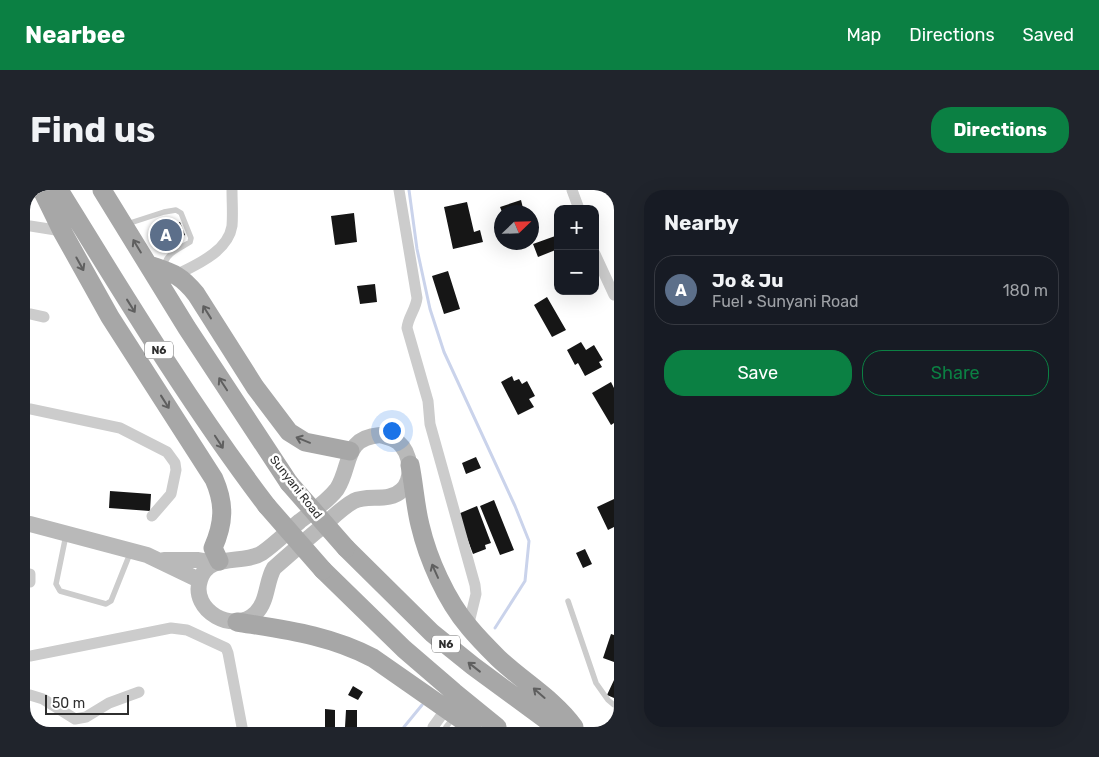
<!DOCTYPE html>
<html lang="en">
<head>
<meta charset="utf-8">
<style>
	:root { --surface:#171b24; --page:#20242c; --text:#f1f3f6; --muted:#9ea1a6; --line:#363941; --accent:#0b8043 }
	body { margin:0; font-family:Rubik,sans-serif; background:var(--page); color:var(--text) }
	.controls { position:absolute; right:15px; top:15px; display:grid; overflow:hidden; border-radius:10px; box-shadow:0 5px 20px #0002 }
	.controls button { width:45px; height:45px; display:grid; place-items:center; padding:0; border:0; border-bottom:1px solid var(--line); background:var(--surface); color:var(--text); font:25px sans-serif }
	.compass { position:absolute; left:464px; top:15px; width:45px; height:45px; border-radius:50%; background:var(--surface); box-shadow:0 5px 20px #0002; rotate:67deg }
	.scale { position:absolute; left:15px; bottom:12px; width:84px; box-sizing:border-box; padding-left:5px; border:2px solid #2f2f2f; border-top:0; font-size:14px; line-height:18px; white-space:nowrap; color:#2f2f2f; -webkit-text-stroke:4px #fff; paint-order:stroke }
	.you { position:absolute; left:361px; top:240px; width:18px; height:18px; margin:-12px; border:4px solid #fff; border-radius:50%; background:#1a73e8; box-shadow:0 0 0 8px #1a73e833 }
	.badge { display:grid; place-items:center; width:32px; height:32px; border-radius:50%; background:var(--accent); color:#fff; font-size:16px; font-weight:700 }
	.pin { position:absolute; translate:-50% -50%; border:2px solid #fff; box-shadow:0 1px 5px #0006 }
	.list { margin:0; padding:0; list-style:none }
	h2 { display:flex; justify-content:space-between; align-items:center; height:65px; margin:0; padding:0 20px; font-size:21px }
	h2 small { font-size:16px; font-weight:400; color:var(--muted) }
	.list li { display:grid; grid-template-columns:32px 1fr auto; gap:15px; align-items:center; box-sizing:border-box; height:70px; margin:0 10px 10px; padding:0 10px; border:1px solid var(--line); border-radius:20px }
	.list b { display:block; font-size:19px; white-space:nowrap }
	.list p { margin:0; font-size:16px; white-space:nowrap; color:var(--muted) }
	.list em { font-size:16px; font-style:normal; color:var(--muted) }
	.actions { display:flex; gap:10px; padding:15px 20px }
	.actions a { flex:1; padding:11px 0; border:1px solid var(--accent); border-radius:20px; text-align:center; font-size:18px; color:var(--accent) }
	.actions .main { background:var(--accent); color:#fff }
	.map { position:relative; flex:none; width:584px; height:537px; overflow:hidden; border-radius:20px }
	header { display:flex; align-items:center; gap:30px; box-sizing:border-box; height:70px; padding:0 25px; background:var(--accent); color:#fff }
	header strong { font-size:24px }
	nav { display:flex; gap:28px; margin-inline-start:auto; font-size:18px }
	.intro { display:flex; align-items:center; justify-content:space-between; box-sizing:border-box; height:120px; padding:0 30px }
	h1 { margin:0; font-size:35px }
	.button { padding:12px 22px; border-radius:20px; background:var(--accent); color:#fff; font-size:18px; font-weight:700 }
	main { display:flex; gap:30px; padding:0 30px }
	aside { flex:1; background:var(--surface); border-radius:20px; box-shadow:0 5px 20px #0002 }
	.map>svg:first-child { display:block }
</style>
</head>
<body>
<header>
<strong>Nearbee</strong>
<nav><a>Map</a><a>Directions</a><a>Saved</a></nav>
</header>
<div class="intro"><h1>Find us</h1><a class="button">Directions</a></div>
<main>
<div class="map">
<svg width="584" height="537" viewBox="0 0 584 537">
	<rect width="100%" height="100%" fill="#fff"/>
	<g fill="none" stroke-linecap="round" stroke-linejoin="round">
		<path stroke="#cad3eb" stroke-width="3" d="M379 0 387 59 400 119 414 162 485 316 499 351 495 391 465 438
			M374 537 392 515"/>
	</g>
	<path fill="#161616" d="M491 10 494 22H472L470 17Z
		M437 12 444 42 450 40 453 52 423 59 414 17Z
		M324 23 327 52 305 55 301 26Z
		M150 32 155 45 128 57 122 45Z
		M528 45V59L508 67 503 54Z
		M418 81 430 119 414 124 402 86Z
		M345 94 347 112 330 114 327 96Z
		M517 107 536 140 522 147 504 115Z
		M551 152 556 160 564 155 573 170 569 172 572 177 555 186 548 173 545 175 537 160Z
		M482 186 484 191 489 189 492 194 497 191 505 206 499 209 504 217 488 225 471 192Z
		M581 192 584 198V233L581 235 562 203Z
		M446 267 451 278 436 284 432 273Z
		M80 301 121 304 120 321 79 318Z
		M584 309V337L578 340 567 317Z
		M464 310 484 360 470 365 450 316Z
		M447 316 461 353 455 355 456 359 443 364 428 324Z
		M555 359 562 374 553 378 546 363Z
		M581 444 584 445V472L573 468Z
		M584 490V508L577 505Z
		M323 496 333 502 328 510 318 505Z
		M295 519 305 520V537H295Z
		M316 520H327V537H315Z"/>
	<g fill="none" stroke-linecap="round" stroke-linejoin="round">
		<path stroke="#ccc" stroke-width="5.5" d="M97 34 134 22 146 20 151 23 161 48 160 52C149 59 136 63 134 77
			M36 345 26 394 30 401 76 414 81 411 101 361
			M538 411 566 493 578 510 584 515
			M416 537 424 527"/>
		<path stroke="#ccc" stroke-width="11" d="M369 0 387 108C386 119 378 127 377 138L398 211 400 234 445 395 446 404 438 437
			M542 0 549 19
			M0 36 32 41
			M565 64 584 105
			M148 84C168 74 198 61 202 36 203 24 202 12 202 0
			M0 124 14 127
			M0 219 90 238 137 262 145 273 146 280 141 304 122 326
			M0 384V392
			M0 466 141 438 157 440 196 458 198 463 212 537
			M0 505 13 509 45 529 56 527 79 513 109 502
			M403 537 416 519"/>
		<path stroke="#b9b9b9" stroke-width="16" d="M350 245C357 247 363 248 368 252 381 263 384 288 372 300 359 313 338 304 324 311 313 317 303 327 294 335 277 349 261 363 244 378 236 391 238 411 226 423 204 445 160 421 170 390 178 362 213 375 232 363 245 354 258 341 270 331 283 321 297 312 307 299 322 275 313 248 350 245Z
			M0 334 117 365 169 390
			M134 370H167L184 373"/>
		<path stroke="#a7a7a7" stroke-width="19" d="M12 0 32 41 80 127 184 289C195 314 194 333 183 358L189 371
			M29 0C95 107 161 216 237 316
			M72 0 157 138 259 293
			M119 75C142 83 150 84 166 104L225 197 259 242 275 252 320 261
			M380 275C384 294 385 315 390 335 398 369 416 410 439 437 448 448 458 458 468 468 492 491 524 509 544 537
			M316 358 402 443 443 476 526 537
			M293 380 374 459 424 502 467 537
			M207 432C256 440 299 445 343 468L442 537"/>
		<path stroke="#a7a7a7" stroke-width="19" d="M259 293 316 358
			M237 316 293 380"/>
	</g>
	<defs><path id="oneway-shaft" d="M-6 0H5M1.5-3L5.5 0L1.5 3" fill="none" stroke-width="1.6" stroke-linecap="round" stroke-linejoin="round" transform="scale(1.25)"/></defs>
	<g stroke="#5f5f5f">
		<use href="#oneway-shaft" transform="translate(107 56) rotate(-121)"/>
		<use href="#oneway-shaft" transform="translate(50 74) rotate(61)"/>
		<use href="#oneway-shaft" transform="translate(101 116) rotate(58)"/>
		<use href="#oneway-shaft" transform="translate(177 122) rotate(-122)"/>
		<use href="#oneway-shaft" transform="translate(193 194) rotate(-123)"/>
		<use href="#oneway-shaft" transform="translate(135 212) rotate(58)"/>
		<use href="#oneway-shaft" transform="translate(273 250) rotate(-158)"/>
		<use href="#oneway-shaft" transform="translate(189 252) rotate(57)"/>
		<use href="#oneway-shaft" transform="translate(405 381) rotate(-114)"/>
		<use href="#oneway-shaft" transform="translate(444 477) rotate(-142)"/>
		<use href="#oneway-shaft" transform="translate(509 503) rotate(-139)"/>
	</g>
	<g text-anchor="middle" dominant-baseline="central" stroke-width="5" stroke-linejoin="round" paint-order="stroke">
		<g fill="#fff" stroke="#6d6d6d" stroke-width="1">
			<rect x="115" y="151.5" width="28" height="17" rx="4"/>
			<rect x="402" y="445.5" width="28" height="17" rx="4"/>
		</g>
		<g font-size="11" font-weight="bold" fill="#2f2f2f">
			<text x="129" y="160">N6</text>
			<text x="416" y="454">N6</text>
		</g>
		<g font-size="12" fill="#2f2f2f" stroke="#fff">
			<text transform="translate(266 297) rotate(52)">Sunyani Road</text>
		</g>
	</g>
</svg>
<div class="controls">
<button>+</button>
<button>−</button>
</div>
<svg class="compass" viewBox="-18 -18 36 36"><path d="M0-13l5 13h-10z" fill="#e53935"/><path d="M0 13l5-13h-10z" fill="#9ea1a6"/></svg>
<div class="scale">50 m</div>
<div class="you"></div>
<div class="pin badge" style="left:136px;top:45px;background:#5c6f8a">A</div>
</div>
<aside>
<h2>Nearby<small></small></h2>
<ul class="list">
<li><span class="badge" style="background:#5c6f8a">A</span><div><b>Jo &amp; Ju</b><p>Fuel · Sunyani Road</p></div><em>180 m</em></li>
</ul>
<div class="actions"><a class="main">Save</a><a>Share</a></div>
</aside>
</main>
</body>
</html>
